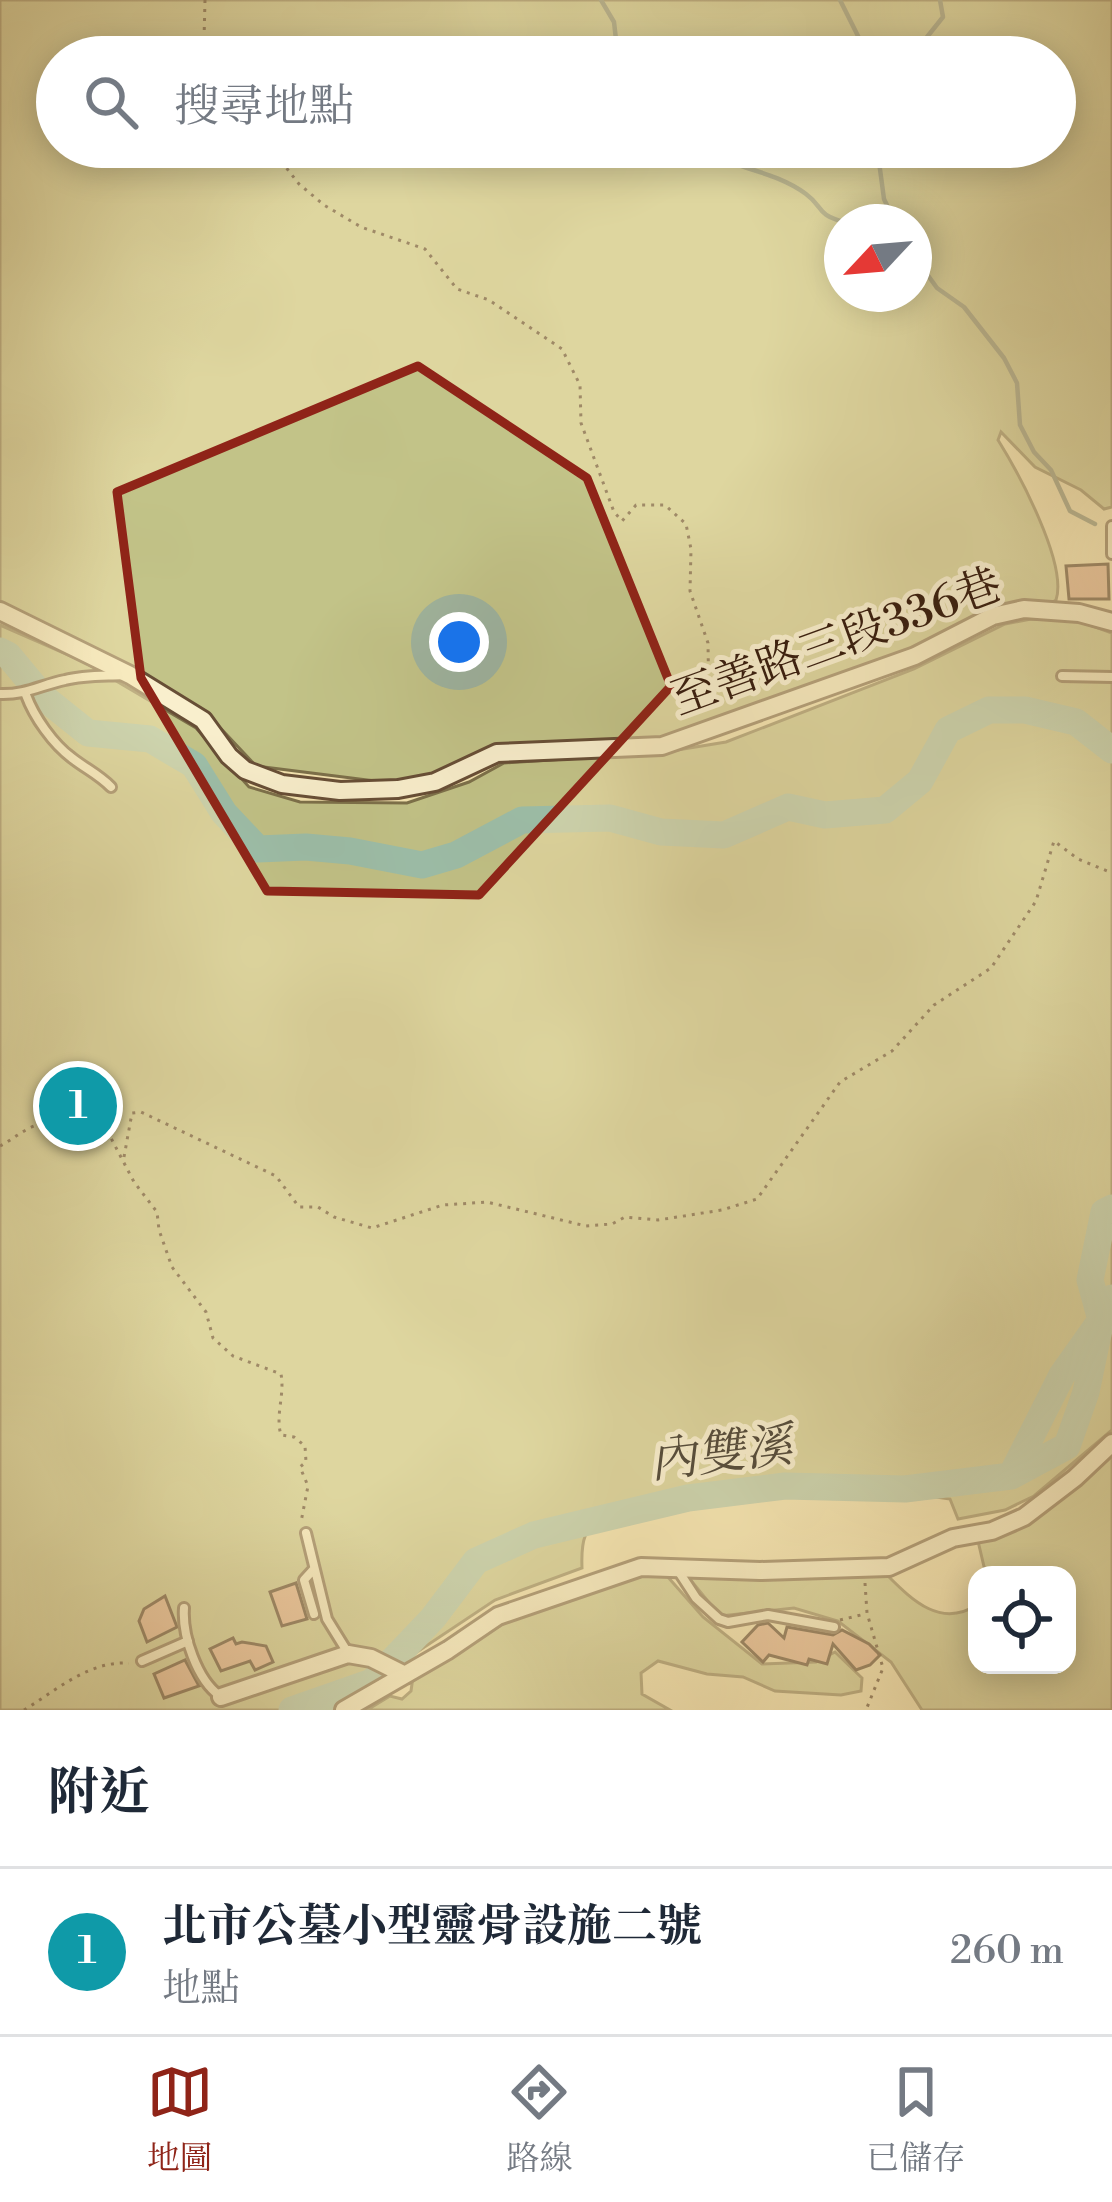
<!DOCTYPE html>
<html lang="zh-TW">
<head>
<meta charset="utf-8">
<style>
	:root { --surface:#fff; --page:#f6f6f7; --text:#1f2937; --muted:#747a83; --line:#e0e1e3; --accent:#8f2418 }
	body { margin:0; font-family:"Libre Bodoni","Noto Serif TC",serif; background:var(--page); color:var(--text) }
	.controls { position:absolute; right:36px; bottom:36px; display:grid; overflow:hidden; border-radius:24px; box-shadow:0 6px 30px #0003 }
	.controls button { width:108px; height:108px; display:grid; place-items:center; padding:0; border:0; border-bottom:3px solid var(--line); background:var(--surface); color:var(--text); font:60px sans-serif }
	.compass { position:absolute; left:824px; top:204px; width:108px; height:108px; border-radius:50%; background:var(--surface); box-shadow:0 6px 30px #0003; rotate:244deg }
	.you { position:absolute; left:459px; top:642px; width:42px; height:42px; margin:-30px; border:9px solid #fff; border-radius:50%; background:#1a73e8; box-shadow:0 0 0 18px #1a73e833 }
	.badge { display:grid; place-items:center; width:78px; height:78px; border-radius:50%; background:var(--accent); color:#fff; font-size:39px; font-weight:700 }
	.pin { position:absolute; translate:-50% -50%; border:6px solid #fff; box-shadow:0 3px 12px #0006 }
	.list { margin:0; padding:0; list-style:none }
	h2 { display:flex; justify-content:space-between; align-items:center; height:156px; margin:0; padding:0 48px; font-size:51px }
	h2 small { font-size:39px; font-weight:400; color:var(--muted) }
	.list li { display:grid; grid-template-columns:78px 1fr auto; gap:36px; align-items:center; box-sizing:border-box; height:168px; padding:0 48px; border-top:3px solid var(--line) }
	.list b { display:block; font-size:45px; white-space:nowrap }
	.list p { margin:0; font-size:39px; white-space:nowrap; color:var(--muted) }
	.list em { font-size:39px; font-style:normal; color:var(--muted) }
	.icon { flex:none; width:66px; height:66px; fill:none; stroke:currentColor; stroke-width:2; stroke-linecap:round; stroke-linejoin:round }
	.map { position:relative; flex:none; width:1112px; height:1710px; overflow:hidden }
	.search { position:absolute; background:var(--surface); box-shadow:0 6px 30px #0003; left:36px; right:36px; top:36px; height:132px; display:flex; align-items:center; gap:30px; box-sizing:border-box; padding:0 42px; border-radius:66px; color:var(--muted); font-size:45px }
	.sheet { height:324px; background:var(--surface) }
	nav { display:flex; justify-content:space-around; align-items:center; box-sizing:border-box; height:168px; border-top:3px solid var(--line); background:var(--surface); font-size:33px; color:var(--muted) }
	nav a { display:grid; justify-items:center; gap:6px }
	nav .on { color:var(--accent) }
	.map>svg:first-child { display:block }
</style>
</head>
<body>
<div class="map">
<svg width="1112" height="1710" viewBox="0 0 1112 1710">
	<rect width="100%" height="100%" fill="#f6e6b2"/>
	<filter id="stains"><feTurbulence type="fractalNoise" baseFrequency=".00167" numOctaves="4"/><feColorMatrix values="0 0 0 0 .2 0 0 0 0 .09 0 0 0 0 .02 0 0 0 .5 -.17"/></filter>
	<radialGradient id="worn" r=".72"><stop offset=".6" stop-color="#630" stop-opacity="0"/><stop offset="1" stop-color="#630" stop-opacity=".3"/></radialGradient>
	<path fill="#c2c388" stroke="#7c704a" stroke-width="3" fill-rule="evenodd" d="M0 0H1112V507L1104 509 1081 490 1035 467 1001 432 998 440C1018 472 1068 564 1056 600L1050 604 660 739 497 745 435 775 399 784 256 766 209 716 94 648 0 604ZM57 57H1055V147H57ZM842 222H914V294H842Z
		M1031 619 1076 620 1112 633V1430L1034 1496 1005 1510 958 1519 950 1499 872 1488 609 1514C583 1525 581 1542 582 1568L495 1600 369 1684 314 1710H0V625L84 662 196 728 249 787 300 802 407 803 469 782 504 763 659 753 726 742 914 669 1005 624Z
		M1112 1455V1710H922L891 1662 838 1621 794 1608 720 1616 684 1572 769 1579 888 1576C913 1601 941 1628 977 1605V1665H1067V1575H986L978 1541 1077 1486Z
		M654 1569 667 1576 703 1617 762 1664 816 1662 835 1652 862 1678 861 1691 841 1695 775 1691 743 1677 707 1674 658 1661 641 1673 642 1694 670 1710H367L390 1696 402 1699 411 1691 413 1677 513 1618Z"/>
	<g fill="none" stroke-linecap="round" stroke-linejoin="round">
		<path stroke="#747e6c" stroke-width="4.5" d="M601 0 614 22 618 57
			M840 0 859 38 857 57
			M911 57 943 17 940 0
			M696 147C730 168 774 170 806 194 825 208 815 214 844 222
			M877 147 884 199 895 222
			M914 256 937 288 964 307 1004 358 1017 383 1020 425 1034 452 1051 470 1070 511 1095 524
			M36 700 43 697"/>
		<path stroke="#9dc0ab" stroke-width="27" d="M0 651 8 655 43 697 88 733 150 739 194 765 224 813 258 849 306 847 350 851 422 865 456 855 522 820 610 818 661 832 724 835 788 807 825 815 885 810 920 781 948 730 989 710H1025L1076 722 1112 750
			M1011 1476 1062 1375 1101 1320 1090 1280 1104 1212 1112 1208
			M292 1710 372 1682 433 1618 476 1561 534 1535 688 1498 785 1486 905 1489 1011 1476 1067 1446 1086 1392 1101 1320 1112 1298"/>
	</g>
	<path fill="#dfa786" stroke="#371c0d" stroke-width="3" d="M1108 564 1109 599H1069L1066 566Z
		M296 1583 307 1619 282 1626 270 1592Z
		M165 1596 177 1627 147 1642 139 1621 144 1609Z
		M768 1623 784 1638 787 1627 833 1635 842 1630 869 1644 880 1655 870 1665 856 1670 833 1644 827 1664 809 1659 807 1665 769 1655 763 1662 742 1642 758 1625Z
		M233 1638 236 1644 242 1642 266 1646 273 1662 255 1670 250 1661 221 1671 210 1649Z
		M185 1660 199 1686 164 1698 154 1674Z"/>
	<g fill="none" stroke-linecap="round" stroke-linejoin="round">
		<g stroke="#674e36" stroke-width="14">
			<path id="lane" d="M1112 526V554
				M1062 676 1112 677
				M0 694C25 695 41 685 65 680 84 675 103 676 123 675
				M26 695C34 717 53 744 72 758 86 769 98 774 111 787
				M306 1533 327 1619 348 1653
				M314 1569 304 1580 314 1614
				M679 1572 696 1598 719 1619 728 1622 768 1615 834 1627
				M184 1608C182 1635 197 1680 220 1696
				M142 1661 188 1641"/>
		</g>
		<g stroke="#674e36" stroke-width="22">
			<path id="street" d="M0 611 130 675 203 720 229 756 245 770 282 784 340 791 398 789 435 782 497 753 662 746 915 656 993 616 1024 609 1079 613 1112 622
				M221 1697 348 1654 371 1658 405 1675
				M344 1710 448 1650 498 1616 641 1567 760 1571 889 1567 953 1538 992 1531 1024 1517 1075 1478 1112 1443"/>
		</g>
		<path stroke="#371c0d" stroke-width="3" stroke-dasharray="3 6" stroke-linecap="butt" d="M205 0 204 40 214 57
			M270 147 299 184 324 205 361 227 425 249 457 289 489 300 562 349 580 385 581 423 614 512 622 521 636 505H665L686 524 691 549 690 591 708 643 709 710
			M0 1146C12 1140 24 1129 37 1125 61 1115 67 1135 96 1113L101 1119 134 1182 157 1212 159 1230 172 1267 206 1312 213 1338 233 1356 281 1374C285 1395 275 1415 281 1435L294 1437 305 1446 306 1462 300 1467 308 1486 301 1522
			M124 1157 132 1113 141 1112 276 1176 299 1207H318L334 1217 372 1228 443 1205 487 1202 586 1226 612 1224 625 1217 658 1220 722 1210 757 1199 840 1082 892 1051 934 1005 991 968 1036 901 1054 841 1078 859 1112 873
			M865 1583 867 1613 883 1668 866 1710
			M840 1620 865 1614
			M24 1710C57 1690 88 1661 129 1663"/>
		<use href="#lane" stroke="#f9efcd" stroke-width="8"/>
		<use href="#street" stroke="#f9efcd" stroke-width="16"/>
	</g>
	<path d="M0 0H1112V1710H0ZM418 366 587 478 671 686 479 895 267 891 141 678 117 492Z" fill="#f6e6b2" fill-opacity=".55" fill-rule="evenodd"/>
	<path fill="none" stroke="#8f2418" stroke-width="9" stroke-linejoin="round" d="M418 366 587 478 671 686 479 895 267 891 141 678 117 492Z"/>
	<g text-anchor="middle" dominant-baseline="central" stroke-width="10" stroke-linejoin="round" paint-order="stroke">
		<g font-size="45" fill="#371c0d" stroke="#f9efcd">
			<text transform="translate(837 643) rotate(-20)">至善路三段336巷</text>
		</g>
		<g font-size="48" font-style="italic" fill="#564d3c" stroke="#f9efcd">
			<text transform="translate(721 1455) rotate(-7)">內雙溪</text>
		</g>
	</g>
	<rect width="100%" height="100%" filter="url(#stains)"/>
	<rect width="100%" height="100%" fill="url(#worn)"/>
</svg>
<div class="controls">
<button><svg class="icon" aria-label="locate" viewBox="0 0 24 24"><circle cx="12" cy="12" r="6"/><path d="M12 2v4M12 18v4M2 12h4M18 12h4"/></svg></button>
</div>
<svg class="compass" viewBox="-18 -18 36 36"><path d="M0-13l5 13h-10z" fill="#e53935"/><path d="M0 13l5-13h-10z" fill="#747a83"/></svg>
<div class="you"></div>
<div class="pin badge" style="left:78px;top:1106px;background:#0f9aa8">1</div>
<div class="search"><svg class="icon" aria-label="search" viewBox="0 0 24 24"><circle cx="10" cy="10" r="6"/><path d="M15 15l6 6"/></svg>搜尋地點</div>
</div>
<section class="sheet">
<h2>附近<small></small></h2>
<ul class="list">
<li><span class="badge" style="background:#0f9aa8">1</span><div><b>北市公墓小型靈骨設施二號</b><p>地點</p></div><em>260 m</em></li>
</ul>
</section>
<nav>
<a class="on"><svg class="icon" aria-label="map" viewBox="0 0 24 24"><path d="M3 6l6-2 6 2 6-2v14l-6 2-6-2-6 2zM9 4v14M15 6v14"/></svg>地圖</a>
<a><svg class="icon" aria-label="directions" viewBox="0 0 24 24"><path d="M12 3l9 9-9 9-9-9zM9 14v-3h6M13 9l2 2-2 2"/></svg>路線</a>
<a><svg class="icon" aria-label="saved" viewBox="0 0 24 24"><path d="M7 4h10v16l-5-4-5 4z"/></svg>已儲存</a>
</nav>
</body>
</html>
